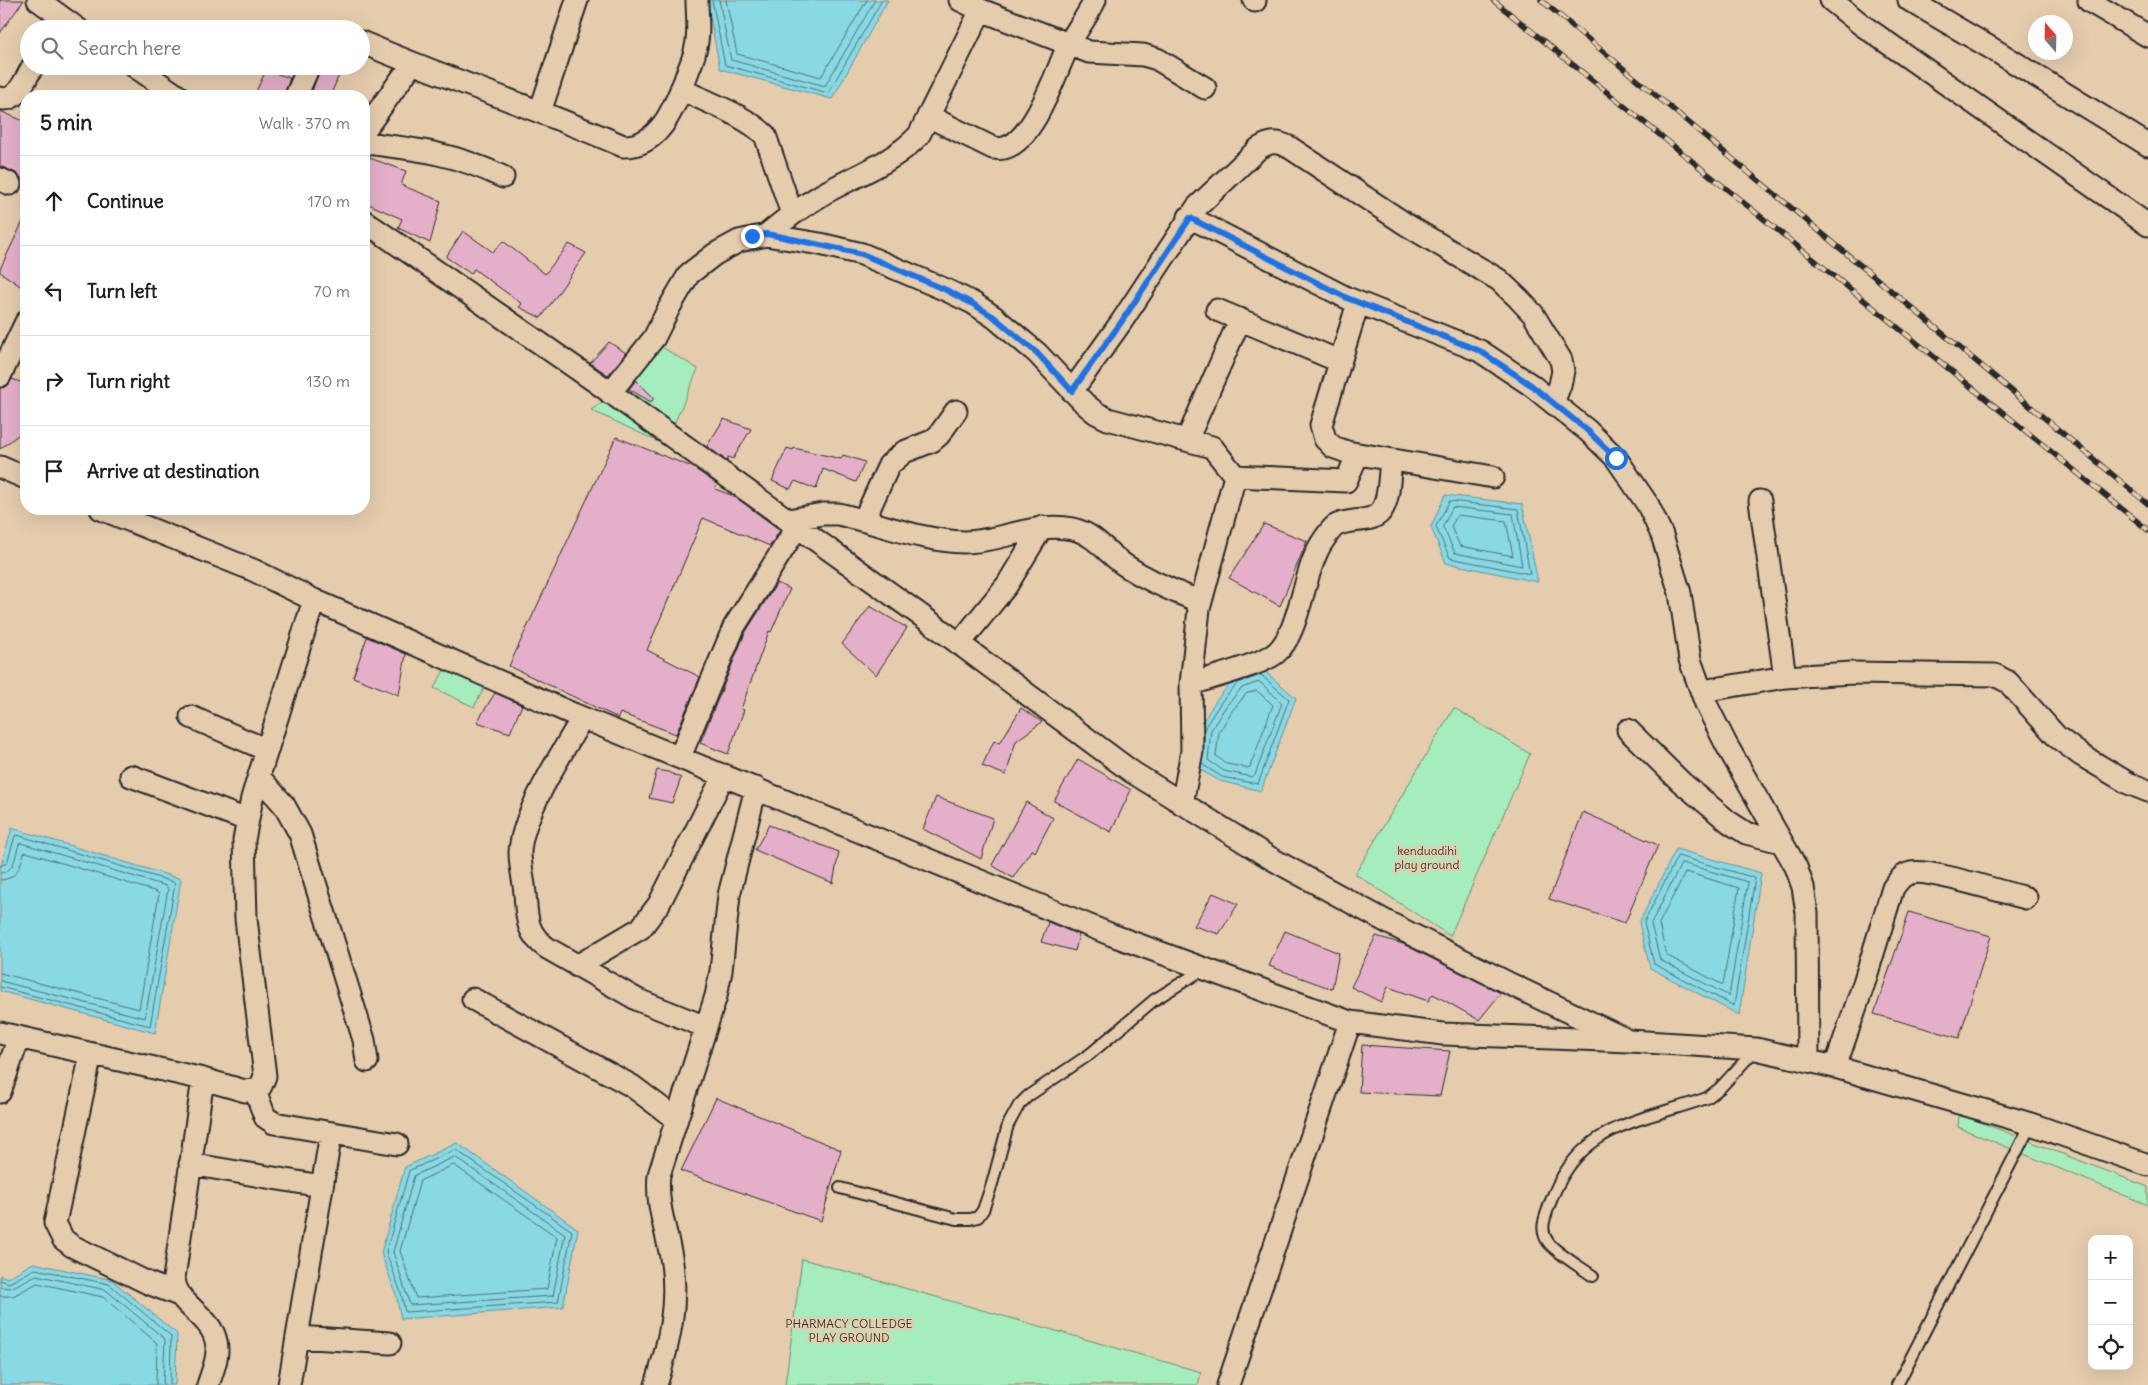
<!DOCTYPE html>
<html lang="en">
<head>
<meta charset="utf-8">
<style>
	:root { --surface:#fff; --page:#f6f6f6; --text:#202124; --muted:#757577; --line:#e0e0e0 }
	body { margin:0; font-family:Delius,sans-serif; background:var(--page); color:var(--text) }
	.controls { position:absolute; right:15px; bottom:15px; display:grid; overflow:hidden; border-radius:10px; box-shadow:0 5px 20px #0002 }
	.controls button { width:45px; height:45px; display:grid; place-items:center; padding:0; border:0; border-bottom:1px solid var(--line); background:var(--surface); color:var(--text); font:25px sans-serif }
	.compass { position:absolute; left:2028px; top:15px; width:45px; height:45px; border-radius:50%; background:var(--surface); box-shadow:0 5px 20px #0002; rotate:340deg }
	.stop { position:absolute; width:15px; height:15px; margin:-11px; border:4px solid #1a73e8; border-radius:50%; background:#fff }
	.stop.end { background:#1a73e8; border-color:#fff; box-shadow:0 1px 5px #0008 }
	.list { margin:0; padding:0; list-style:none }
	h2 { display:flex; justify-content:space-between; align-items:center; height:65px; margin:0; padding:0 20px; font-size:21px }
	h2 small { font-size:16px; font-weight:400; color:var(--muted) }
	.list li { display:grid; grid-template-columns:32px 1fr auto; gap:15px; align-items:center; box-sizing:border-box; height:90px; padding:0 20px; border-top:1px solid var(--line) }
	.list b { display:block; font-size:19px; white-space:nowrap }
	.list em { font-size:16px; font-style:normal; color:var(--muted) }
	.icon { flex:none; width:28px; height:28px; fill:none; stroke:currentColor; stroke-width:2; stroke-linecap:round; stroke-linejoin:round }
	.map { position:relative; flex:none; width:2148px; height:1385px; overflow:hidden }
	.search { position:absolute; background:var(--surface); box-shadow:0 5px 20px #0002; left:20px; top:20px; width:350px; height:55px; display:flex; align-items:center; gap:12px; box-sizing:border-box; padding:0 18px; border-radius:28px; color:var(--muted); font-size:19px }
	.panel { position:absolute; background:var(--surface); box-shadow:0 5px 20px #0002; left:20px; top:90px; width:350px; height:425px; border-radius:20px }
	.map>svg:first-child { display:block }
</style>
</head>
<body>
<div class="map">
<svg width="2148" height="1385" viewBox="0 0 2148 1385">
	<rect width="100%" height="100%" fill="#e5ccad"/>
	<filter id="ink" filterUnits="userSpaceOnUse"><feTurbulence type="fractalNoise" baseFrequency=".02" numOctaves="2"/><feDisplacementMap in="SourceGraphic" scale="10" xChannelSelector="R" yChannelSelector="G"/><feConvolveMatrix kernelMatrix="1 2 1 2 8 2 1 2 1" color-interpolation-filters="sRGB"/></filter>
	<g filter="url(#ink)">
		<path fill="#a5edbc" stroke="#688c74" d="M657 344 698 369 665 445 591 410 618 391Z
			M447 665 488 681 474 707 434 688Z
			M1454 708 1530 754 1450 936 1355 874Z
			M1959 1114 2148 1187V1205L1958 1127Z
			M802 1259 1201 1372 1198 1385H785Z"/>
		<path fill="#88d9e4" stroke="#63939a" d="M707 0H888L832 99 720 69Z
			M1445 495 1522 504 1538 582 1446 563 1431 527Z
			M1262 669 1296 698 1261 791 1220 781 1197 768 1200 726 1217 699 1235 678Z
			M12 828 181 879 155 1033 0 991V869Z
			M1676 849 1761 873 1739 1015 1650 968 1639 923Z
			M457 1143 578 1229 563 1307 401 1319 396 1294 381 1253 405 1167Z
			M33 1263 112 1280 177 1334 175 1385H0V1275L7 1278Z"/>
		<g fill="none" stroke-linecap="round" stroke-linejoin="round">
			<path stroke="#507175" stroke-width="1" d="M712 0 725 65 828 93 882 0
				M719 0 731 60 825 86 875 0
				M726 0 737 54 821 77 867 0
				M1450 501 1518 509 1530 574 1450 558 1436 527Z
				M1453 507 1513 514 1522 566 1455 553 1443 527Z
				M1458 515 1506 521 1513 556 1460 546 1451 527Z
				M1260 682 1282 703 1255 775 1252 777 1224 771 1208 760 1211 730 1226 706 1242 688Z
				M1257 691 1273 705 1250 767 1247 768 1227 764 1216 756 1219 732 1232 711 1246 694Z
				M1202 763 1203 765 1222 777 1258 784 1289 699 1261 675 1238 683 1221 702 1205 727 1204 741
				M1678 856 1755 878 1734 1006 1654 964 1644 923Z
				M1682 863 1748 882 1729 996 1660 960 1651 924Z
				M0 866 7 863 15 836 17 835 173 882 175 884 150 1026 0 987
				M1686 872 1739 888 1723 985 1666 955 1659 924Z
				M0 873C15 872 15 856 19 844L21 843 166 886 168 889 145 1018 0 981
				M0 880C17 879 20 867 24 853L26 852 157 892 159 894 139 1009 0 973
				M456 1150 572 1231 558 1302 405 1312 401 1293 386 1252 409 1171Z
				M455 1157 565 1234 553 1296 410 1305 393 1252 414 1176Z
				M454 1165 557 1237 547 1289 416 1298 400 1251 420 1181Z
				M0 1280 9 1283 35 1269 109 1284 171 1336 170 1385
				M0 1287 11 1288 36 1275 106 1290 165 1339 163 1385
				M0 1296H13L37 1283 103 1297 157 1343 156 1385"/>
		</g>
		<path fill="#e4afc9" stroke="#2b2b2b" d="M0 0H24L0 33Z
			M321 66H343L330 96 311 94Z
			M266 70 290 78 284 96H254Z
			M0 111 26 122V182L16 173 0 166Z
			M364 156 406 171 401 185 441 201 430 243 398 228 402 219 364 202Z
			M26 215V290L0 272V269Z
			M463 231 493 252 503 241 545 274 569 244 586 253 541 318 519 307 522 304 474 269 471 274 446 257Z
			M609 342 626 353 608 375 590 363Z
			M12 379 26 384V429L0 449V388L7 386Z
			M636 380 654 398 651 402 629 389Z
			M724 419 751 429 733 459 728 457 727 461 707 446Z
			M616 437 692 467 717 484 715 489 734 496 780 530 770 546 703 518 647 650 700 677 676 734 620 713 618 718 509 666Z
			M787 448 793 450 794 448 841 459 843 455 865 462 856 482 823 469 816 489 795 481 790 489 772 481Z
			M1264 524 1307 541 1280 606 1229 578Z
			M777 583 790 589 771 632 769 631 741 709 744 710 728 754 700 743 745 633Z
			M870 606 907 628 876 675 842 644Z
			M367 637 406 654 399 695 353 677Z
			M495 693 522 705 510 733 477 722Z
			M1021 708 1042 722 1016 741 1006 775 982 766 994 741 1000 743Z
			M1078 759 1131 790 1111 832 1054 801Z
			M657 770 668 772 681 778 672 803 649 798Z
			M936 797 993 818 981 859 923 829Z
			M1026 802 1053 818 1035 852 1032 849 1013 878 992 865Z
			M1583 812 1658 845 1625 923 1549 899Z
			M769 825 839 852 833 883 755 850Z
			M1213 893 1238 904 1219 934 1194 926Z
			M1909 912 1991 936 1959 1038 1874 1014Z
			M1048 922 1079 935 1075 951 1041 942Z
			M1285 931 1339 953 1332 989 1269 966Z
			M1376 936 1403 944 1501 993 1479 1020 1433 994 1428 1001 1388 987 1381 1002 1351 987Z
			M1362 1045 1450 1051 1440 1096 1359 1092Z
			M716 1098 841 1150 821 1221 681 1171Z"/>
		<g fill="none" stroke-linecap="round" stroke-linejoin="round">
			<g stroke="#2b2b2b" stroke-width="14">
				<path id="lane" d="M840 1188 956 1219H970L978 1217 983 1210 992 1184 1008 1125 1019 1105 1028 1096 1090 1054 1154 1000 1204 969
					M1593 1276C1582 1268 1555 1252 1548 1242 1539 1229 1545 1218 1549 1206 1577 1124 1636 1123 1707 1098L1720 1088 1755 1050
					M1897 1385 2031 1124"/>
			</g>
			<g stroke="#2b2b2b" stroke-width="25">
				<path id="street" d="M38 0 78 29
					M960 0 981 10 1089 52 1143 55 1157 59 1205 88
					M1254 0 1255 1
					M1831 0 1862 25 2148 225
					M1909 0 1996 51 2148 145
					M2089 1 2148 36
					M361 42C447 79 537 108 623 146 659 147 674 108 685 80 688 70 693 61 695 51 700 35 697 16 697 0
					M134 66 178 96
					M681 89C708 103 743 114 765 135L792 214
					M296 96 309 66
					M0 98C17 104 26 77 33 66
					M540 112 577 0
					M928 116 993 148C996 148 1001 149 1004 148 1034 141 1056 72 1068 46 1076 30 1088 16 1095 0
					M364 131 412 64
					M364 143C417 149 454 153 503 177
					M0 179 10 184
					M1189 217 1347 298 1480 351 1531 385 1588 431 1616 458 1648 505 1662 535 1680 593 1690 660 1706 704 1726 744 1796 867 1803 887 1807 913 1808 1060
					M364 221 593 380 930 622 1132 772 1272 859 1389 923 1508 983 1623 1038
					M766 235C784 220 803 206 823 194 856 175 893 163 919 135L981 10
					M1358 303 1321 425 1325 439 1333 447 1347 452 1493 477
					M1217 310 1339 361
					M0 376 26 322
					M1072 391 1122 321 1197 207 1258 149C1270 141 1277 141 1289 147L1407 225 1499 280 1518 298 1533 314 1561 360 1563 371 1560 385 1553 403
					M610 393 654 338 669 308 689 274 715 254 739 241 766 235 820 244 862 254 946 290 973 303 994 317 1037 353 1085 404 1096 413 1108 419 1212 447 1235 476 1346 481 1358 454
					M1187 440 1240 319
					M0 467 26 478
					M1760 501 1785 677
					M101 509 253 570 314 600 573 714 1112 935 1350 1022 1443 1034 1630 1041 1756 1049 1835 1067 2031 1124 2148 1165
					M788 520 823 514H838C879 523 921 541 964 542 1002 542 1035 521 1073 529 1095 534 1108 554 1126 566 1146 579 1168 589 1191 598L1196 601 1199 609 1191 684 1192 751 1182 804
					M864 520 889 465 904 452 932 441 939 435 956 411
					M1199 609 1235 476
					M959 644 1007 585 1042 527
					M1191 684C1210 678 1263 664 1276 653 1300 633 1303 573 1321 544 1325 538 1329 531 1335 526 1349 517 1375 525 1383 508 1390 495 1389 474 1391 460
					M1702 691 1785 677 1852 673 1995 675 2008 682 2057 737 2081 755 2128 783 2148 791
					M191 717 267 750
					M582 718C563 752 521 815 520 853 520 866 524 881 525 894 527 918 526 933 547 948L638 1000 706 1027
					M1628 730 1681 782 1729 822 1746 833 1781 842
					M680 757 734 627 797 527
					M131 776 247 820
					M259 777 284 805 300 834 364 1040 367 1061
					M577 966 641 928 659 904 724 775
					M473 999 632 1086 676 1119
					M0 1033 203 1079 245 1091 255 1090 261 1086 265 1076 246 919 244 840 252 798 314 600
					M91 1054 55 1223 63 1239 72 1246 148 1283 179 1295
					M1835 1067 1864 983 1893 888C1899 880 1902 875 1911 873 1927 868 2005 893 2026 898
					M203 1079 174 1278C176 1309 218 1315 217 1351 217 1362 211 1375 208 1385
					M255 1090 265 1117 274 1123 397 1144
					M0 1092 19 1037
					M190 1164 321 1186
					M297 1337 390 1343
					M289 1385 331 1133
					M656 1385C669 1344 679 1301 671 1257 666 1229 656 1204 659 1175L716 996 721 971 729 895 756 788
					M1228 1385 1350 1022"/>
			</g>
			<use href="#lane" stroke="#e5ccad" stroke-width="10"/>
			<use href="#street" stroke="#e5ccad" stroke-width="21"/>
			<g stroke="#2b2b2b" stroke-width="5.5">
				<path id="rail" d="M1493 0 2148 530
					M1541 0 2148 504"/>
			</g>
			<use href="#rail" stroke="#e5ccad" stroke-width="4" stroke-dasharray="11" stroke-linecap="butt"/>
		</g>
	</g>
	<g fill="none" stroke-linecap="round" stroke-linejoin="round" filter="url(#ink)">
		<path stroke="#1a73e8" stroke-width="6" d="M752 236 766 234 778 236 862 254 946 290 973 304 994 317 1037 353 1072 391 1122 321 1190 218 1347 298 1480 351 1531 385 1588 431 1616 458"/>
	</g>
	<g text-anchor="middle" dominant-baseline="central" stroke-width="4.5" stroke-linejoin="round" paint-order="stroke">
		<g font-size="12" fill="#373e3a" stroke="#e5ccad">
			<text x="1427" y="850">kenduadihi<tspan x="1427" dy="14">play ground</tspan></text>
			<text x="849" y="1323">PHARMACY COLLEDGE<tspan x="849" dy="14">PLAY GROUND</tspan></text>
		</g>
	</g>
</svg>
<div class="controls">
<button>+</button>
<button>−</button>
<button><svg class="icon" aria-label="locate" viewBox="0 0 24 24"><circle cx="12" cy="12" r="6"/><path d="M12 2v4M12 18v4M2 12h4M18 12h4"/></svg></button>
</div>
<svg class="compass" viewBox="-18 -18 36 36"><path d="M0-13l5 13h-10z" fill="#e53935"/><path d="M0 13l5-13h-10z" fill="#757577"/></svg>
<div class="stop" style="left:1616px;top:458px"></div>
<div class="stop end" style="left:752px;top:236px"></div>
<div class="search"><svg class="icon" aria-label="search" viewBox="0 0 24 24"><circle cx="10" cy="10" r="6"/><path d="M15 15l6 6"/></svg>Search here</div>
<section class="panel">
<h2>5 min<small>Walk · 370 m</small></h2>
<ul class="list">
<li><svg class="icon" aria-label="ahead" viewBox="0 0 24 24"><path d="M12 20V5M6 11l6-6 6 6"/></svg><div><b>Continue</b></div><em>170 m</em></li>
<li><svg class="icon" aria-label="left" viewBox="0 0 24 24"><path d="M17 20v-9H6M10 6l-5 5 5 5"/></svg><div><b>Turn left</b></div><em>70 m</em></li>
<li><svg class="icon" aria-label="right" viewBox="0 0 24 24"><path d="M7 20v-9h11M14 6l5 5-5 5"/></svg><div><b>Turn right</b></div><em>130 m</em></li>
<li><svg class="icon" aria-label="arrive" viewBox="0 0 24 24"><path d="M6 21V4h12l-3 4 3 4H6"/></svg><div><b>Arrive at destination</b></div></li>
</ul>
</section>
</div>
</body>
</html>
